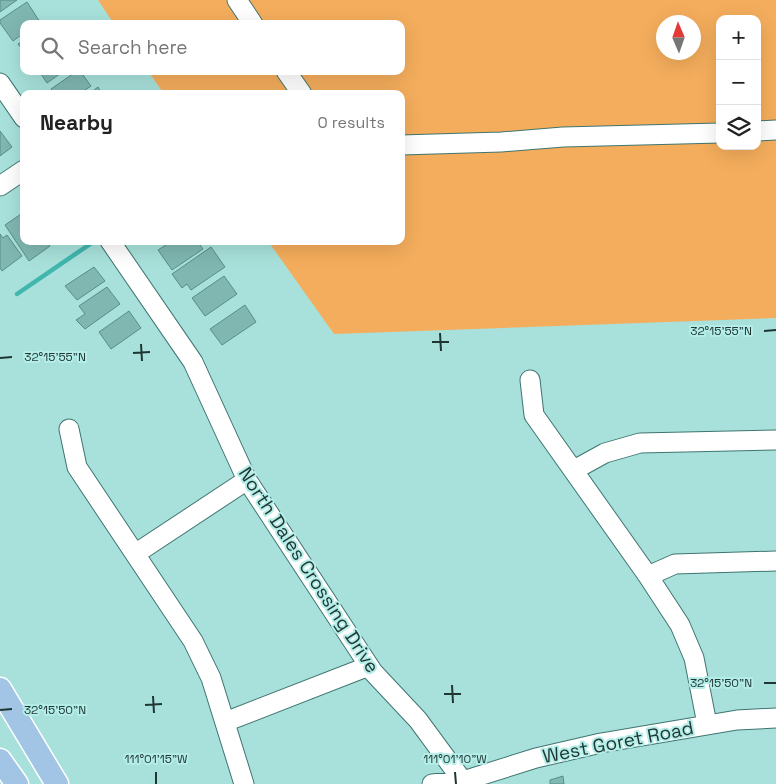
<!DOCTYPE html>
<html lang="en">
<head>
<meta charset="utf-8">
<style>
	:root { --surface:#fff; --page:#f2f2f2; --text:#222; --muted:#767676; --line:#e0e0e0 }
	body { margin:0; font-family:"Space Grotesk",sans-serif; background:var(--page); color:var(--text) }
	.controls { position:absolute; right:15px; top:15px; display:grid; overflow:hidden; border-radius:10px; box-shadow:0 5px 20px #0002 }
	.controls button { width:45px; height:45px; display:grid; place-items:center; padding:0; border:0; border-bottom:1px solid var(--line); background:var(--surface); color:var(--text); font:25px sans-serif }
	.compass { position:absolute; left:656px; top:15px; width:45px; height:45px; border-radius:50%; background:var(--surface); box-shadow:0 5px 20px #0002; rotate:358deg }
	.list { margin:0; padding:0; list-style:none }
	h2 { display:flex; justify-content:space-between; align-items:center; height:65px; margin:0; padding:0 20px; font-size:21px }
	h2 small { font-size:16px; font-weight:400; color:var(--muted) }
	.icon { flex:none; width:28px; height:28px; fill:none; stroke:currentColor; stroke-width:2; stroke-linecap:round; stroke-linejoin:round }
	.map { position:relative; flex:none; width:776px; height:784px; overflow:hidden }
	.search { position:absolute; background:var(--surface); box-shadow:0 5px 20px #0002; left:20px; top:20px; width:385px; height:55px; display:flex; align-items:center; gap:12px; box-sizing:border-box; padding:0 18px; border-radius:10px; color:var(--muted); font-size:19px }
	.panel { position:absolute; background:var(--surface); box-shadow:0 5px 20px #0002; left:20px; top:90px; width:385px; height:155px; border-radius:10px }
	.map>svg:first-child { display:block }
</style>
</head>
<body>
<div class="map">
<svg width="776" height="784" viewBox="0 0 776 784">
	<rect width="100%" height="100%" fill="#a8e1db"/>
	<path fill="#f4ad5c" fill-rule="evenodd" d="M98 0H776V318L334 334 268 241H401V94H164L148 71H401V24H114ZM720 19H757V146H720ZM664 22H694V52H664Z"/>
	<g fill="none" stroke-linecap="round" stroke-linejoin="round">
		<path stroke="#40b6ad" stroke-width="4.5" d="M17 294 93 242"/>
	</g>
	<path fill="#80b7b1" stroke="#578d88" d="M0 0H17L0 12Z
		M27 2 40 22 37 24H24V33L13 41 0 23V20Z
		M24 40V52L18 44Z
		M39 71H64L47 83Z
		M77 71H80L91 86 79 94H55L51 89Z
		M98 87 102 94H89Z
		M0 131 12 147 0 156Z
		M24 212V241H47L50 246 29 261 5 225Z
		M0 234 3 238 7 235 22 256 2 271 0 268Z
		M172 241H197L203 249 172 270 158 250Z
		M211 247 225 267 191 290 187 284 182 288 172 274Z
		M94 267 105 281 77 300 65 286Z
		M224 276 237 294 205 316 192 298Z
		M107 287 120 304 85 329 76 320 85 314 79 306Z
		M245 305 256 322 222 345 210 329Z
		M129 311 141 328 111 349 99 332Z
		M563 776 564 784H550V780Z"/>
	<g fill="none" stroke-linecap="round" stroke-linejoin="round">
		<g stroke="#3f7570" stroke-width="21">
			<path id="minor" d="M237 0 253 24
				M286 71 302 94
				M0 83 24 118
				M757 131 776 130
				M401 145 501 142 563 137 720 133
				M0 186 24 170
				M110 241 193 362 247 480 373 672 418 720 465 784
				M530 380 534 415 648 576 680 625 694 658 707 724
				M69 429 77 467 193 641 211 678 244 784
				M574 470 605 453 640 443 776 440
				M135 554 247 480
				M648 576 675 564 776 561
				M225 722 369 666
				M432 784 463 781 536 758 601 743 737 720 776 718"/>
		</g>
		<g stroke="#fff" stroke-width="25">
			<path id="major" d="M0 689 57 784
				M0 760 17 784"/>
		</g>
		<use href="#minor" stroke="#fff" stroke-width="19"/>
		<use href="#major" stroke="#a2c4e5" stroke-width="22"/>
	</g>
	<path fill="none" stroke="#1f3633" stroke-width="2" d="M764 331 776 330M440 333 441 351M432 342H449M141 344 142 361M133 353 150 352M0 358 12 357M764 683H776M452 685 453 703M444 694H461M153 696 154 713M145 705 162 704M0 710 12 709M156 772V784M455 772 456 784"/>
	<g text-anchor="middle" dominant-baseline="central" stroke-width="4" stroke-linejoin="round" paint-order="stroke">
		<g font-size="19" fill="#1f3633" stroke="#b5eee8">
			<text transform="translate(309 570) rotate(57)">North Dales Crossing Drive</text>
			<text transform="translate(618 742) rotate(-11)">West Goret Road</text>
		</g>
	</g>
	<g font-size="12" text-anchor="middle" fill="#1f3633" stroke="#b5eee8" stroke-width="4" stroke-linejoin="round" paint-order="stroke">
		<text x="721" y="335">32°15'55"N</text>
		<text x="55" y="361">32°15'55"N</text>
		<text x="721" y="687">32°15'50"N</text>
		<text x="55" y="714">32°15'50"N</text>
		<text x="156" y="763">111°01'15"W</text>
		<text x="455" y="763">111°01'10"W</text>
	</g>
</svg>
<div class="controls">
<button>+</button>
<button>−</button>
<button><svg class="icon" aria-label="layers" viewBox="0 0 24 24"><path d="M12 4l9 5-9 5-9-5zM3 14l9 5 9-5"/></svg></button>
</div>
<svg class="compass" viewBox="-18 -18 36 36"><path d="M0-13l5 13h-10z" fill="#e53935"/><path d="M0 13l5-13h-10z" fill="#767676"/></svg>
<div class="search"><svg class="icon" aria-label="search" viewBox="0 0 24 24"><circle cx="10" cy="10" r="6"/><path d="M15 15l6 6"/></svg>Search here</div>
<section class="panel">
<h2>Nearby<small>0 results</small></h2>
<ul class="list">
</ul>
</section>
</div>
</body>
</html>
